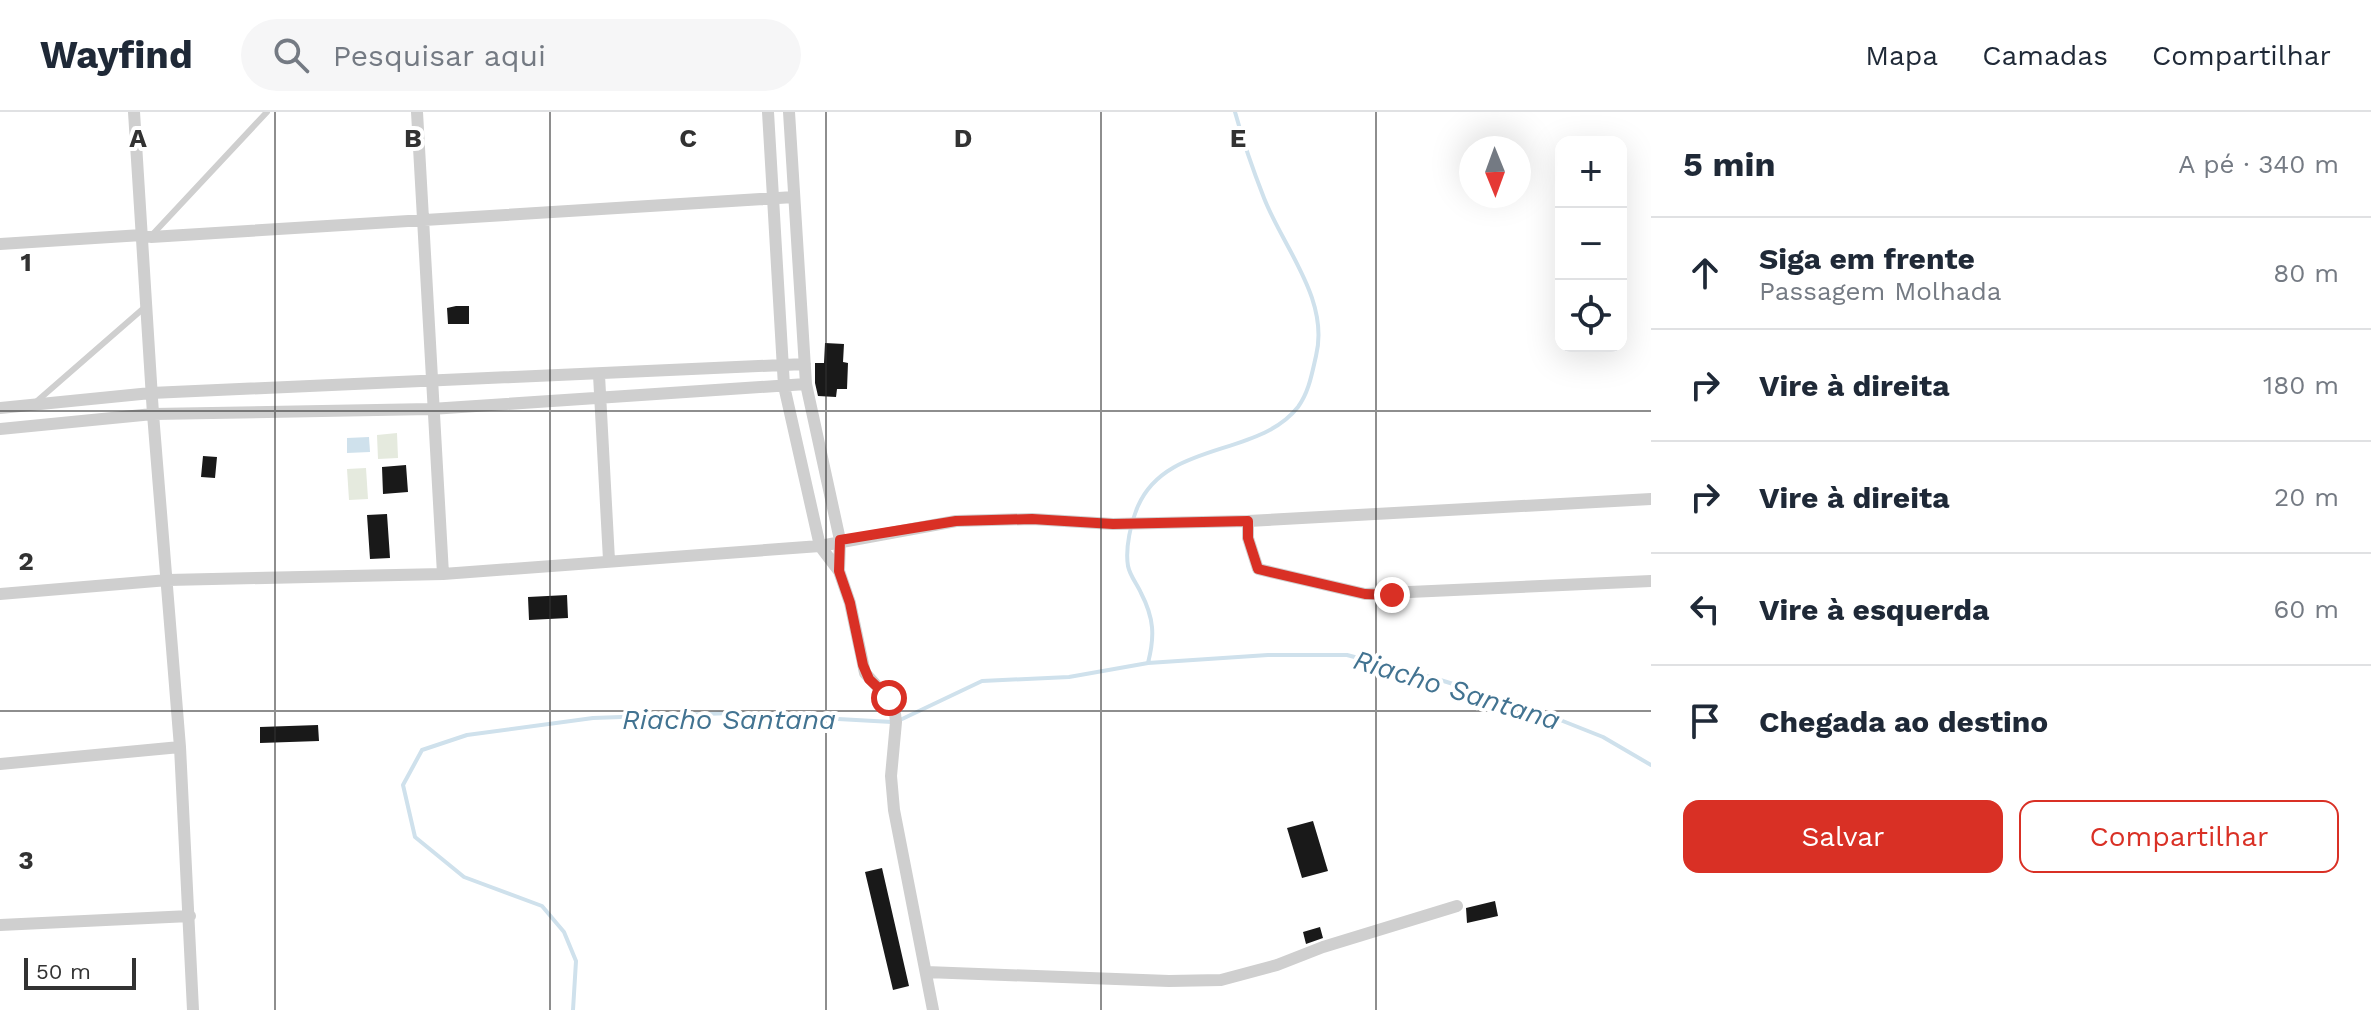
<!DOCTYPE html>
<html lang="pt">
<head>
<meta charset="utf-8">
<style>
	:root { --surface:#fff; --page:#f6f6f7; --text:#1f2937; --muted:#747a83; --line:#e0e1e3; --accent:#d93025 }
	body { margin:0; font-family:"Work Sans",sans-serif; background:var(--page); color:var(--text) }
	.controls { position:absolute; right:24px; top:24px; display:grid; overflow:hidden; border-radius:16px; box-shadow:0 8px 32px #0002 }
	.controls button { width:72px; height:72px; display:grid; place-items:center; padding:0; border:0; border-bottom:2px solid var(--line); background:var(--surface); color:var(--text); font:40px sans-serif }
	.compass { position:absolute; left:1459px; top:24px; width:72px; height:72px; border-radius:50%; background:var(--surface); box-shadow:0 8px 32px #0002; rotate:179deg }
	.scale { position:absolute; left:24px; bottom:20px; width:112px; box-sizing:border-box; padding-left:8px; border:4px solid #323232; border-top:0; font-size:22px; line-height:28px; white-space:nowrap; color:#323232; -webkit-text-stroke:6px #fff; paint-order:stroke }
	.stop { position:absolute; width:24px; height:24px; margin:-18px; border:6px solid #d93025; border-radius:50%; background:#fff }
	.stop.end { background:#d93025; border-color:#fff; box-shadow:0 2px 8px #0008 }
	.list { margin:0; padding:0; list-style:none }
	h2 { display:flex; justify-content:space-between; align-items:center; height:104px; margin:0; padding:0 32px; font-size:34px }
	h2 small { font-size:26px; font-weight:400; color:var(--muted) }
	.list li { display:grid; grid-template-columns:52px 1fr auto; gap:24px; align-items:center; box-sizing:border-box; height:112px; padding:0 32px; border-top:2px solid var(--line) }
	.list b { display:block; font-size:30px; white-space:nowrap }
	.list p { margin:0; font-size:26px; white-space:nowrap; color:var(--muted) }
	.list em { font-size:26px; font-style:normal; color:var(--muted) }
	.actions { display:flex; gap:16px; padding:24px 32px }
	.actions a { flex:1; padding:18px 0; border:2px solid var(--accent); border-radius:16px; text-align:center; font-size:28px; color:var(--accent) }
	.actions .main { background:var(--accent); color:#fff }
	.icon { flex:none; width:44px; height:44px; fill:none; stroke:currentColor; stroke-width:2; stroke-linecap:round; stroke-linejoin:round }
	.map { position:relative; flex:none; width:1651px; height:898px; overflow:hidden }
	header { display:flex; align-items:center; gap:48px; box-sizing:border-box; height:112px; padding:0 40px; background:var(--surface); border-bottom:2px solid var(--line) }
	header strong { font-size:38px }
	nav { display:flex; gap:44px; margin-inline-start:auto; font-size:28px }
	.search { width:560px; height:72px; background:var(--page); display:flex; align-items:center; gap:20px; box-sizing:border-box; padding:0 28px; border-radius:44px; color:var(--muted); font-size:30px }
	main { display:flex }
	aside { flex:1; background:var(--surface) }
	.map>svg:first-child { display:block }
</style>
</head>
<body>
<header>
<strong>Wayfind</strong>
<div class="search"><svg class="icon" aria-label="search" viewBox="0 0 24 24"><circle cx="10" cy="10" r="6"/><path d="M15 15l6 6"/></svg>Pesquisar aqui</div>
<nav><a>Mapa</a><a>Camadas</a><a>Compartilhar</a></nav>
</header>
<main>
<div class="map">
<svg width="1651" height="898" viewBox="0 0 1651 898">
	<rect width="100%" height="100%" fill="#fff"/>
	<path fill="#e5eade" d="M397 321 398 346 378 347 377 323Z
		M366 356 368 387 349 388 347 357Z"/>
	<path fill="#cfe1ec" d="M369 325 370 340 347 341V326Z"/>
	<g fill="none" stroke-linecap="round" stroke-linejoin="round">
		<path stroke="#cfe1ec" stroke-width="4" d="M1148 551C1155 524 1154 506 1141 481 1137 472 1130 464 1128 454 1125 436 1131 410 1138 394 1167 328 1258 346 1298 295 1309 280 1312 261 1316 244 1330 188 1283 135 1264 86 1253 58 1243 29 1235 0
			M900 608 982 569 1069 565 1148 551 1268 543H1347L1437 567 1525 594 1603 625 1651 653
			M573 898 576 849 564 820 542 794 464 765 415 725 403 673 422 638 467 623 593 606 732 601 892 610"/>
	</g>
	<path fill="#191919" d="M456 194H469V212H448L447 196Z
		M825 231 844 232 843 250 848 251 847 277H837L836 285 818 284 815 271V251H824Z
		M203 344 217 345 215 366 201 365Z
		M406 353 408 380 383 382 382 355Z
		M387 402 390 446 370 447 367 403Z
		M567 483 568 506 529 508 528 485Z
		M318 613 319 629 260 631V615Z
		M1313 709 1328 759 1302 766 1287 716Z
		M882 756 909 874 893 878 865 760Z
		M1495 789 1498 804 1467 811 1466 796Z
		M1320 815 1323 826 1306 832 1303 820Z"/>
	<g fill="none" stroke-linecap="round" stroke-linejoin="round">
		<path stroke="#cfcfcf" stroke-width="6" d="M152 123 267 0
			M36 290 145 195"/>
		<path stroke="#cfcfcf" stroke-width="12" d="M134 0 153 302 180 635 193 898
			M417 0 443 462
			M768 0 784 274 820 434 839 459 850 491 865 561 894 593 896 610 891 664 894 698 933 898
			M789 0 806 272 840 428 839 459
			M0 132 142 123 151 125 794 85
			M599 263 609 448
			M0 296 151 281 805 252
			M0 317 153 302 431 297 806 272
			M1248 409V426L1258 457 1365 482 1651 469
			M0 482 168 468 443 462 820 434 956 409 1032 407 1113 412 1248 409 1651 387
			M0 652 180 635
			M0 813 190 804
			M926 860 1169 869 1221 868 1277 853 1323 835 1457 794"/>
	</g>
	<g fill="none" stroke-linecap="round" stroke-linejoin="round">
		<path stroke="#d93025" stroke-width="10" d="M889 586 869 567 863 553 850 491 839 459 840 428 956 409 1032 407 1113 412 1248 409V426L1258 457 1365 482 1392 483"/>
	</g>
	<path fill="none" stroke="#323232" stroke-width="2" stroke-opacity="0.55" d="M275 0V898M550 0V898M826 0V898M1101 0V898M1376 0V898M0 299H1651M0 599H1651"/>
	<g text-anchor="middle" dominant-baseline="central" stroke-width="8" stroke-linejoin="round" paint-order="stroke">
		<g font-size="28" font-style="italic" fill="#427391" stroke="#fff">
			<text transform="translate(1457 578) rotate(17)">Riacho Santana</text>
			<text x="729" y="607">Riacho Santana</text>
		</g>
	</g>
	<g font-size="26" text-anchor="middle" font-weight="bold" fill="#323232" stroke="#fff" stroke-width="8" stroke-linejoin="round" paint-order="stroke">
		<text x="138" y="35">A</text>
		<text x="413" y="35">B</text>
		<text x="688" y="35">C</text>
		<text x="963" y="35">D</text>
		<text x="1238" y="35">E</text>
		<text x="26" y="159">1</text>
		<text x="26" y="458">2</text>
		<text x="26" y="757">3</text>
	</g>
</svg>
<div class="controls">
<button>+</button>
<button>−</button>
<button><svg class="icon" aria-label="locate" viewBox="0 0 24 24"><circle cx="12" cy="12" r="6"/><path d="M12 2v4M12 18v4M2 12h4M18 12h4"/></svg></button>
</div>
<svg class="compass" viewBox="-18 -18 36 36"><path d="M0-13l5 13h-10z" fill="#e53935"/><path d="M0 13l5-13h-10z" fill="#747a83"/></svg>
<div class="scale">50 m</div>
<div class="stop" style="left:889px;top:586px"></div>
<div class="stop end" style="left:1392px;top:483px"></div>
</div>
<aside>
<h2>5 min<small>A pé · 340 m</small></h2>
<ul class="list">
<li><svg class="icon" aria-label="ahead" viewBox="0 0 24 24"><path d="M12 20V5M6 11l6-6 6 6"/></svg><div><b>Siga em frente</b><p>Passagem Molhada</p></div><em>80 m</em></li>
<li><svg class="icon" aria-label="right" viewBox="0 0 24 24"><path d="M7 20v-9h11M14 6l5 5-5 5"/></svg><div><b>Vire à direita</b></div><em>180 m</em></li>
<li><svg class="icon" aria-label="right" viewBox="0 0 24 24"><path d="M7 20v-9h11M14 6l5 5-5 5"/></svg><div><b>Vire à direita</b></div><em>20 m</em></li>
<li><svg class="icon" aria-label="left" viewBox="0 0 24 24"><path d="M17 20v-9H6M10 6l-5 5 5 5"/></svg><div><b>Vire à esquerda</b></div><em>60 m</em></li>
<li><svg class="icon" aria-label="arrive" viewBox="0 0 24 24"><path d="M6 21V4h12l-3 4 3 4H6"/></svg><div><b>Chegada ao destino</b></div></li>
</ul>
<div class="actions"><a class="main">Salvar</a><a>Compartilhar</a></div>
</aside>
</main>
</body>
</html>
